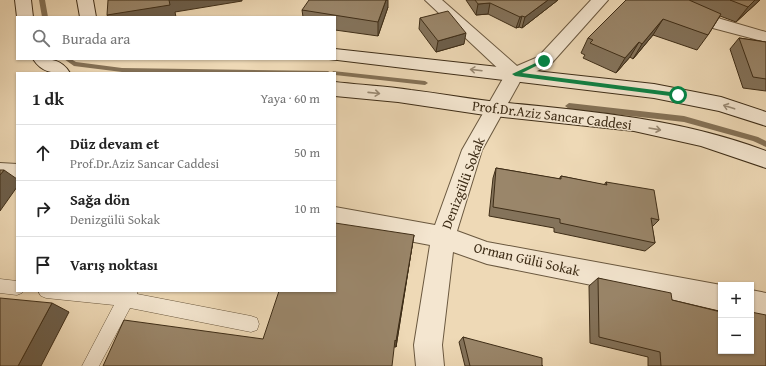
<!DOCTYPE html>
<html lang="tr">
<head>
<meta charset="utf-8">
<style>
	:root { --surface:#fff; --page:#f2f2f2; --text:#222; --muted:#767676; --line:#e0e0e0 }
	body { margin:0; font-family:"Gentium Book Plus",serif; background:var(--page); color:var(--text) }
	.controls { position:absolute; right:12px; bottom:12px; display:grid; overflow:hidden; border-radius:0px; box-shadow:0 1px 3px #0004 }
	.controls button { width:36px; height:36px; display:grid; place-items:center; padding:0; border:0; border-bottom:1px solid var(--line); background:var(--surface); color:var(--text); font:20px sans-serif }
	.stop { position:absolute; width:12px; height:12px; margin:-9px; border:3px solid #0b8043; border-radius:50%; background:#fff }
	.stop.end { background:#0b8043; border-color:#fff; box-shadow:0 1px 4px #0008 }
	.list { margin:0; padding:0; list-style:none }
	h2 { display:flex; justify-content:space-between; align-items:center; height:52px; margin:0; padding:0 16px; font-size:17px }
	h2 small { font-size:13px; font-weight:400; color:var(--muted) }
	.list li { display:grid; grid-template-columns:26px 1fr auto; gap:12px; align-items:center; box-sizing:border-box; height:56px; padding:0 16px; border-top:1px solid var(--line) }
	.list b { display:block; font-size:15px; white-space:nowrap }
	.list p { margin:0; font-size:13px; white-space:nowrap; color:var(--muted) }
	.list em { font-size:13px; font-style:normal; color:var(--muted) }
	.icon { flex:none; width:22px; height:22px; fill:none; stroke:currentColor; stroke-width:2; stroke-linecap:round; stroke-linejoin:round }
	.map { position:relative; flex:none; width:766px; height:366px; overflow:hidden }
	.search { position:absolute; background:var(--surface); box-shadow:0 1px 3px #0004; left:16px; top:16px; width:320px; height:44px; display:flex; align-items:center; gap:10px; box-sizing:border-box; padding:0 14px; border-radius:0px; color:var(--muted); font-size:15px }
	.panel { position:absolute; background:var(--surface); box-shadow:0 1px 3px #0004; left:16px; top:72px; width:320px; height:220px; border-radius:0px }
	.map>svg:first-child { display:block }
</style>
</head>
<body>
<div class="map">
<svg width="766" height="366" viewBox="0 0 766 366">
	<rect width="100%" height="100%" fill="#eed9b6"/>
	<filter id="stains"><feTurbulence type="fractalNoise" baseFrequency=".005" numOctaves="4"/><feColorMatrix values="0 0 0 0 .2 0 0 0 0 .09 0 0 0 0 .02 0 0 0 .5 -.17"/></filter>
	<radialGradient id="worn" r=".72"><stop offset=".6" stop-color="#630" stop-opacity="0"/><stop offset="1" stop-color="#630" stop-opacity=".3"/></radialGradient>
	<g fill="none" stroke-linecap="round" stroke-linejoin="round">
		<path fill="#847156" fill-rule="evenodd" d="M39 0H45L48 17H42Z
			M64 59H71L76 62 122 68 328 71 331 73 122 72 74 66Z
			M333 71 425 81 428 83 425 85 335 75V73H332Z
			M569 103 684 116 758 137 766 141V147L753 141 684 122 569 109 565 106Z"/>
		<g stroke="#6a583f" stroke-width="1">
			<path id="lane" d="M0 279 17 281V291H23L22 293 17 295 0 293Z
				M38 291H137V294L251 316 257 318 259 324 257 330 251 332 130 308 99 366H82L114 305 46 298 41 296Z"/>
		</g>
		<g stroke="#6a583f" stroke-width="2">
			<path id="street" d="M425 0H442L517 66 538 57 591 0H608L550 65 522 78 482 150 457 231 487 242 721 285V311L487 264 453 252 442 345 444 366H416L414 345 430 245 335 227V207L435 225 462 150 505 75Z
				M652 0H673L721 19 766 32V42L709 27 655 3Z
				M0 163 17 164V182L0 181Z
				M751 290 766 293V319L751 316Z"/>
		</g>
		<g stroke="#3e2d17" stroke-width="2">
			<path id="secondary" d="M15 0H31L33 17H17Z
				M77 0H93L96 17H80Z
				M335 49 654 84 721 97 766 112V126L719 111 654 98 329 59H335Z
				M33 59C49 59 61 58 70 73 54 73 43 74 33 59Z
				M335 82C360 85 386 86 411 90 437 93 463 98 489 101 584 111 676 117 766 151V168L701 146 634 131 485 115 398 102 335 96Z"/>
		</g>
		<use href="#lane" fill="#f4e6d0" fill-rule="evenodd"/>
		<use href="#street" fill="#f4e6d0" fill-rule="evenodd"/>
		<use href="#secondary" fill="#f4e6d0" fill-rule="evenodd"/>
	</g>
	<path fill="#84735b" stroke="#3e2d17" d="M466 0H558L522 28 519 27 516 28 488 14 476 15Z
		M626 0H760L736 22 720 16 708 35 697 50 653 35 633 59 630 57 616 73 583 58 585 55 581 53 588 38Z
		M388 7 378 36 335 30V17H303L302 10Z
		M420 18 464 44 436 52 419 29Z
		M739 38 766 42V91L743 88 730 49Z
		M496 168 559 179 561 176 604 185 606 182 659 220 652 227 655 243 645 251 554 232V228L489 216 493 178Z
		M412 246 396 347 263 339Z
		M598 278 672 300 719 311 721 310V351L766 366H648V357L590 343 589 286Z
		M463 337 542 366H543H465L459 342Z"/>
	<path fill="#6c5e4a" stroke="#3e2d17" d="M169 0H242V1L175 12 176 17H108L107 15Z
		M386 0H388V7L378 36V22Z
		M548 0H558L522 28 525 17Z
		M755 0H760L736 22 748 7Z
		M490 3 488 14 476 15 478 4Z
		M522 16 519 27 516 28 520 17Z
		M663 19 653 35 633 59 642 44Z
		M466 33 464 44 436 52 438 41Z
		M639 42 630 57 616 73 625 58Z
		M4 170 17 179V187L0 211V175Z
		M414 235 412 246 396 347V341Z
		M52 303 69 312 41 366H18Z"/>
	<path fill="#9a866a" stroke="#3e2d17" d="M108 0H169L170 5 107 15Z
		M309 0H386L378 22 302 10Z
		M475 0H548L525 17 522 16 520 17 490 3 478 4Z
		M626 0H689L721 14 708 35 663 19 642 44 639 42 625 58 590 43 593 40 588 38Z
		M730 0H755L748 7Z
		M448 11 466 33 438 41 420 18Z
		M739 38 766 42V79L753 77Z
		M496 168 561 179V176L607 185 606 182 654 190 659 220 651 218 655 243 560 223V219L493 207Z
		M0 170H4L0 175Z
		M335 223 414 235 396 341 395 340 392 366H103L124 320 263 339 279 291H335Z
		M598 278 671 293 672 300 721 312V351H751V312L766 315V366H661L660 352 599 337Z
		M0 298 52 303 18 366H0Z
		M463 337 542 358V366H543H470Z"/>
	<defs><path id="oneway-shaft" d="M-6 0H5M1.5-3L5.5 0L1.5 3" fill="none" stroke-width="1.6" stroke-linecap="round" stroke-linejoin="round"/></defs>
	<g stroke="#998a74">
		<use href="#oneway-shaft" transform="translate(476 70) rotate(-173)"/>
		<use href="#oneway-shaft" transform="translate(374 93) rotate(6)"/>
		<use href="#oneway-shaft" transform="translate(729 107) rotate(-162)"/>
		<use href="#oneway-shaft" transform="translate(655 129) rotate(10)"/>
	</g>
	<path fill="#0b8043" d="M542 60 546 61 522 73 678 93 681 95 678 97 515 76 512 74Z"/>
	<g text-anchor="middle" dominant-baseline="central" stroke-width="3" stroke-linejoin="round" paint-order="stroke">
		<g font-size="14" fill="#3e2d17" stroke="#f4e6d0">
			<text transform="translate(552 115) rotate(7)">Prof.Dr.Aziz Sancar Caddesi</text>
			<text transform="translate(463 183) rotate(-69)">Denizgülü Sokak</text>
			<text transform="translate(527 259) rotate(13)">Orman Gülü Sokak</text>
		</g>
	</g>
	<rect width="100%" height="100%" filter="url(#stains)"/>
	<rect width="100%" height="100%" fill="url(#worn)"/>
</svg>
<div class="controls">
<button>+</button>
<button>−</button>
</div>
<div class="stop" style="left:678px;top:95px"></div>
<div class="stop end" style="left:544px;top:61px"></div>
<div class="search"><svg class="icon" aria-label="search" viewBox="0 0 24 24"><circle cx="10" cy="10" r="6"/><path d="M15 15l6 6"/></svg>Burada ara</div>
<section class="panel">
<h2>1 dk<small>Yaya · 60 m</small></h2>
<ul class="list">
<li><svg class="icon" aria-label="ahead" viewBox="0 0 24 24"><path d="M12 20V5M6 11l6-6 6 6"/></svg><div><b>Düz devam et</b><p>Prof.Dr.Aziz Sancar Caddesi</p></div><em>50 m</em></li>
<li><svg class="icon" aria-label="right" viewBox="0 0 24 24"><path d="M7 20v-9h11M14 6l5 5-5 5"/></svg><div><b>Sağa dön</b><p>Denizgülü Sokak</p></div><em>10 m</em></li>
<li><svg class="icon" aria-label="arrive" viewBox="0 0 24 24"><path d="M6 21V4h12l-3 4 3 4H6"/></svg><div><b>Varış noktası</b></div></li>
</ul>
</section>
</div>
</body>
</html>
